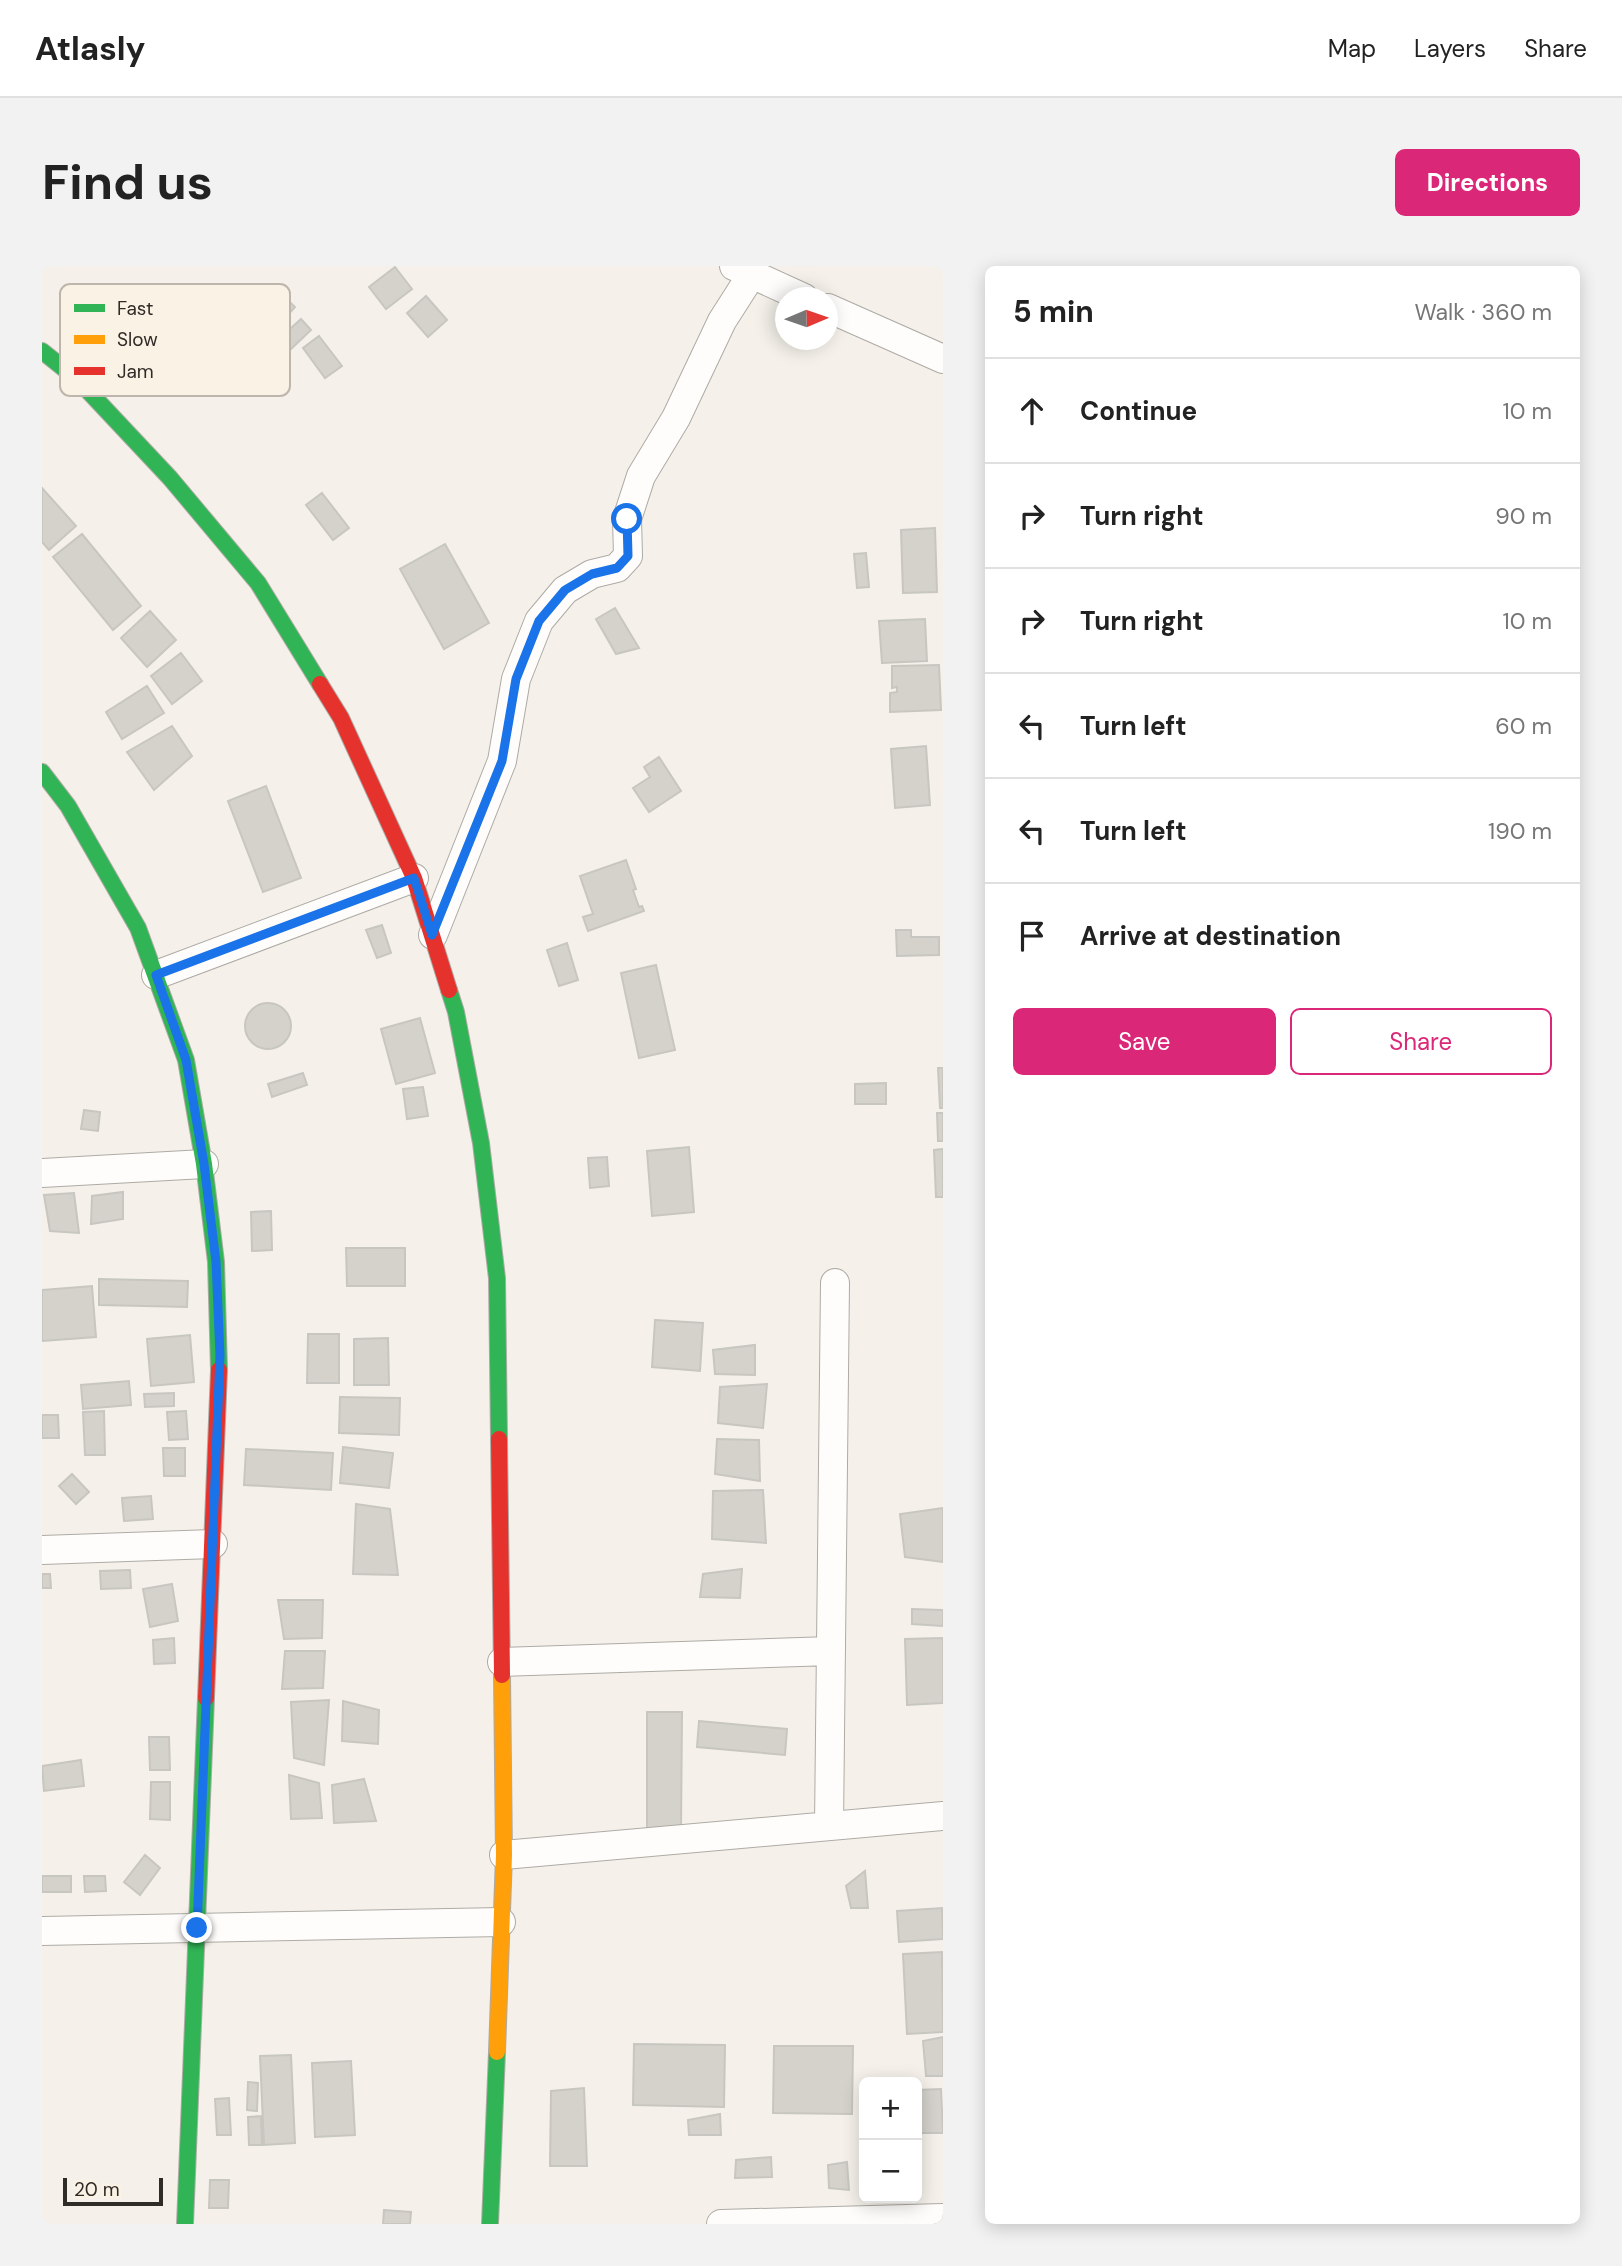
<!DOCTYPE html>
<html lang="en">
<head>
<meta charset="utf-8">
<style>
	:root { --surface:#fff; --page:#f2f2f2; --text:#222; --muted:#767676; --line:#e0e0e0; --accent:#db2777 }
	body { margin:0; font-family:"DM Sans",sans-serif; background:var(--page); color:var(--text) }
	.controls { position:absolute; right:21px; bottom:21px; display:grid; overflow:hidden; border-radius:10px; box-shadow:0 4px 18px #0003 }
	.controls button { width:63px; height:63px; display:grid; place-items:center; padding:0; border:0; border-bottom:2px solid var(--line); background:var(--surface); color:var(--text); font:35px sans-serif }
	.compass { position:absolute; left:733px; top:21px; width:63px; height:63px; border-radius:50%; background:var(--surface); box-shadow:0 4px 18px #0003; rotate:88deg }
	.scale { position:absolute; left:21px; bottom:18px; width:100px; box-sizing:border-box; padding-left:7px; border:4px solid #2f2b27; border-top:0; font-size:19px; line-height:24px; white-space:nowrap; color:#2f2b27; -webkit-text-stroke:5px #faf2e5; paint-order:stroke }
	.stop { position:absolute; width:21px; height:21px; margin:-16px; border:5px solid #1a73e8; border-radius:50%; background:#fff }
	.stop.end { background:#1a73e8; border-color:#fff; box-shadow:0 2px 7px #0008 }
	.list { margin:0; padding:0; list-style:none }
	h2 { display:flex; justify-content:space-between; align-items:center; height:91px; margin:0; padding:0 28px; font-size:30px }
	h2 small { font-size:23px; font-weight:400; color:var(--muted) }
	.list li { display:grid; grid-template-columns:46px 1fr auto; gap:21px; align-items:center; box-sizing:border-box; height:105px; padding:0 28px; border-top:2px solid var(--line) }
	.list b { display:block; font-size:26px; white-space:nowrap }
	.list em { font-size:23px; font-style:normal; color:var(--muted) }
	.actions { display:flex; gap:14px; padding:21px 28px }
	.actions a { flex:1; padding:16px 0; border:2px solid var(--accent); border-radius:10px; text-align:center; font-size:24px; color:var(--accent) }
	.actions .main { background:var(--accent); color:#fff }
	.icon { flex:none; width:38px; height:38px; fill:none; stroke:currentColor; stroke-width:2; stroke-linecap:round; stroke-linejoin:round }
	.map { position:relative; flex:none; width:901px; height:1958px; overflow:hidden; border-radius:10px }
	header { display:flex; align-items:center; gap:42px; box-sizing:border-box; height:98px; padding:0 35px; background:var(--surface); border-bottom:2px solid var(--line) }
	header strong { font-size:33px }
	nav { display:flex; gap:38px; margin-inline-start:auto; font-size:24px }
	.intro { display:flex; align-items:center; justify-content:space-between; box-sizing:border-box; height:168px; padding:0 42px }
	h1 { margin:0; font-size:49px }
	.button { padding:18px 32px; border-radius:10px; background:var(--accent); color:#fff; font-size:24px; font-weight:700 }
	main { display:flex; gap:42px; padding:0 42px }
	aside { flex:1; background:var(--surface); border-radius:10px; box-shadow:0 4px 18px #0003 }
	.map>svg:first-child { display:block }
</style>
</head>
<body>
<header>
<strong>Atlasly</strong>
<nav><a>Map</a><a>Layers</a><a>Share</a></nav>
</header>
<div class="intro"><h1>Find us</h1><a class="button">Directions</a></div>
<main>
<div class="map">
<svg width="901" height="1958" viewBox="0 0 901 1958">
	<rect width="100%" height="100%" fill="#f5f1ea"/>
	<path fill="#d5d2cc" stroke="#c8c6c0" stroke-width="2" d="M353 1 370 23 344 43 327 21Z
		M233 22 253 41 243 52 223 32Z
		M384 30 405 54 386 71 365 47Z
		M259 53 269 64 249 83 238 72Z
		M277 70 300 100 283 112 261 82Z
		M0 222 34 260 7 284 0 276Z
		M280 227 307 262 291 274 264 239Z
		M893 262 895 326 861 327 859 264Z
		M40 268 99 340 71 364 11 291Z
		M403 278 447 357 402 383 358 303Z
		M824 287 827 321 815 322 812 288Z
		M573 342 597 382 574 388 554 353Z
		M108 345 134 374 105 401 79 372Z
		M883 353 885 395 840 397 837 355Z
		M139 387 160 415 130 438 109 410Z
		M897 399 899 444 848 446V427L855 426V421L850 422V400Z
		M105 420 122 447 80 473 64 446Z
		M130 460 150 490 112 524 85 486Z
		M884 480 888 539 853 542 849 483Z
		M617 491 639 525 607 546 591 522 608 511 602 501Z
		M224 520 259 612 221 626 186 535Z
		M584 594 594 623 591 624 597 641 600 640 602 645 546 665 541 651 551 648 538 610Z
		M340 659 349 687 335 692 324 664Z
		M854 664H869V671H897V689L855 690Z
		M525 677 536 714 517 720 505 684Z
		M614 699 633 784 597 792 579 707Z
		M203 760a23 23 0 1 1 46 0a23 23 0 1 1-46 0Z
		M378 752 393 807 354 818 339 763Z
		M896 802H901V842H898Z
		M261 807 265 819 230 831 226 818Z
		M844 817V838H813V818Z
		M381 821 386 850 365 853 361 823Z
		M42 844 58 846 56 865 39 863Z
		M895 847H901V875H896Z
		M647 881 652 946 610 950 605 885Z
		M901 883V931H894L892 884Z
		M565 891 567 920 548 922 546 892Z
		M81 926V953L49 958 50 930Z
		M32 927 37 967 8 965 2 929Z
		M229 945 230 984 210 985 209 946Z
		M304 982H363V1020H305Z
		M57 1013 146 1015 145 1041 57 1039Z
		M50 1020 54 1071 0 1075V1024Z
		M613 1054 661 1057 658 1105 610 1101Z
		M266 1068H297V1117H265Z
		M148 1069 152 1116 109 1120 105 1073Z
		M346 1072 347 1119H312V1073Z
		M713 1079V1109L673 1108 671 1084Z
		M87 1115 89 1139 41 1143 39 1119Z
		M725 1118 721 1162 676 1157 678 1121Z
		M132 1127V1140L103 1141 102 1128Z
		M298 1131 358 1132 357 1169 297 1167Z
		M62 1145 63 1189H43L41 1146Z
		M144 1145 146 1173 127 1174 125 1146Z
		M0 1149H16L17 1172H0Z
		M675 1173 717 1174 718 1215 673 1208Z
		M301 1181 351 1187 347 1222 298 1217Z
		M121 1182H143V1210H122Z
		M204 1183 291 1187 289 1224 202 1219Z
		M30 1208 47 1226 34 1238 17 1220Z
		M721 1224 724 1277 670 1273 671 1225Z
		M109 1230 111 1253 82 1255 80 1232Z
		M314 1238 348 1243 356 1309 311 1308Z
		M901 1242V1296L863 1291 858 1248Z
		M700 1303 698 1332 658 1331 661 1308Z
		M88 1304 89 1322 59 1323 58 1305Z
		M0 1308H8L9 1322H0Z
		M130 1318 136 1355 108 1361 101 1323Z
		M236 1334H281L280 1372 242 1373Z
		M870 1343 901 1344V1360L870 1358Z
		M132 1372 133 1397 112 1398 111 1374Z
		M901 1372V1437L865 1439 863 1373Z
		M243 1385H283L281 1422 240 1423Z
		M287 1434 282 1499 252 1492 249 1436Z
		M301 1435 337 1444 336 1478 300 1475Z
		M605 1446H640L639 1564 605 1563Z
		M657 1455 745 1463 743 1489 655 1481Z
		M107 1471H127L128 1504H108Z
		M39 1494 42 1520 2 1525 0 1500Z
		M247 1509 277 1517 280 1552 249 1553Z
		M322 1513 334 1555 292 1557 290 1519Z
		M109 1516H128V1554L108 1553Z
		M103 1589 118 1602 98 1629 82 1616Z
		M823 1605 826 1642H809L804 1620Z
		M0 1610H29V1626H0Z
		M42 1610H63L64 1625 43 1626Z
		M900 1642 901 1673 857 1676 855 1645Z
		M900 1686 901 1766 865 1768 861 1688Z
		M901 1771V1810H884L881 1775Z
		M592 1778 683 1779 682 1841 591 1839Z
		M732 1780H811L810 1848 731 1847Z
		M249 1789 253 1877 222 1879 218 1790Z
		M309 1795 313 1869 273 1871 270 1797Z
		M206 1816 216 1817 215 1845 205 1844Z
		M542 1822 545 1900H508L509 1825Z
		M899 1823 901 1867H875V1824Z
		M187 1832 189 1869H175L173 1833Z
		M678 1848 679 1869H647L646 1854Z
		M219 1850 220 1879H207L206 1851Z
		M729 1891 730 1911 693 1912 694 1894Z
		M805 1896 807 1924 787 1922 786 1899Z
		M168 1914H187L186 1942H167Z
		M342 1944 369 1946 368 1958H341Z"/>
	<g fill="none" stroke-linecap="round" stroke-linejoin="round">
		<g stroke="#aeaba5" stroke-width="30">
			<path id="street" d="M692 0 762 32
				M786 42 901 93
				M391 669 460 495 474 413 497 355 523 324 550 308 575 302 586 290 585 253 599 210 634 152 680 55 710 8
				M114 709 372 612
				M0 907 162 898
				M0 1284 171 1278
				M460 1396 789 1385
				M787 1560 793 1017
				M462 1589 901 1550
				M0 1665 459 1656
				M679 1958 901 1952"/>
		</g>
		<g stroke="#aeaba5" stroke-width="18">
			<path id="fast" d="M0 85 35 113 128 212 216 317 278 418
				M0 506 26 540 96 662 144 794 162 898 174 996 177 1104
				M407 724 414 746 439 877 455 1012 457 1173
				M143 1958 164 1432
				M448 1958 455 1786"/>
		</g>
		<g stroke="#aeaba5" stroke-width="18">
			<path id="slow" d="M455 1786 462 1589 460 1409"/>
		</g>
		<g stroke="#aeaba5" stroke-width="18">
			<path id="jam" d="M278 418 299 452 372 612 407 724
				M457 1173 460 1409
				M164 1432 177 1104"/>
		</g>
		<use href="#street" stroke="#fefdfc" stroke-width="28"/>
		<use href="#fast" stroke="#30b455" stroke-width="16"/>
		<use href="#slow" stroke="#ff9f0a" stroke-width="16"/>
		<use href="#jam" stroke="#e5322d" stroke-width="16"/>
	</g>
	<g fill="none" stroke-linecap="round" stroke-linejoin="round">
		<path stroke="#1a73e8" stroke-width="9" d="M155 1662 178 1089 174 996 162 898 144 794 114 709 372 612 390 669 460 495 474 413 497 355 523 324 550 308 575 302 586 290 585 253"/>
	</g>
	<rect x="18" y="18" width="230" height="112" rx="10" fill="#faf2e5" stroke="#bdb6ac" stroke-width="2"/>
	<rect x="32" y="38" width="31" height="8" fill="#30b455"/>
	<rect x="32" y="69" width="31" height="9" fill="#ff9f0a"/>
	<rect x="32" y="101" width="31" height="8" fill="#e5322d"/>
	<g font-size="19" fill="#2f2b27">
		<text x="75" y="49">Fast</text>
		<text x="75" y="80">Slow</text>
		<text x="75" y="112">Jam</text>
	</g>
</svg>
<div class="controls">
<button>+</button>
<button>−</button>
</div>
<svg class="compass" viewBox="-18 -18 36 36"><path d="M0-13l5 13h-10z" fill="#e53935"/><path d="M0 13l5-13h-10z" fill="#767676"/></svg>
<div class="scale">20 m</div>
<div class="stop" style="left:585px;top:253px"></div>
<div class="stop end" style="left:155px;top:1662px"></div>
</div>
<aside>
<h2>5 min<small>Walk · 360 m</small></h2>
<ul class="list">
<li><svg class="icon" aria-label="ahead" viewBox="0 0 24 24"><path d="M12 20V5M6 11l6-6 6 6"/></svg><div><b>Continue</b></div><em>10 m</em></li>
<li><svg class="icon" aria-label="right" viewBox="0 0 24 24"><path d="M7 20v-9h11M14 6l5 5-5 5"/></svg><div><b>Turn right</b></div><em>90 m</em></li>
<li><svg class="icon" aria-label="right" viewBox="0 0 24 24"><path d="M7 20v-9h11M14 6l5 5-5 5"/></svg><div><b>Turn right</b></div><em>10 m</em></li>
<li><svg class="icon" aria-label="left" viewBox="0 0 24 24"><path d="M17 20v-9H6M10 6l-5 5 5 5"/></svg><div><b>Turn left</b></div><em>60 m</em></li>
<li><svg class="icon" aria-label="left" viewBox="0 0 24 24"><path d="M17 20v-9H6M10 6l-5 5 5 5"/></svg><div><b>Turn left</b></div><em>190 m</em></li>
<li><svg class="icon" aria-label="arrive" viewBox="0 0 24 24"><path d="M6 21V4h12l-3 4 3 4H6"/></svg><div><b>Arrive at destination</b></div></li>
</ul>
<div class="actions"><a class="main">Save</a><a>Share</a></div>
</aside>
</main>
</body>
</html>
